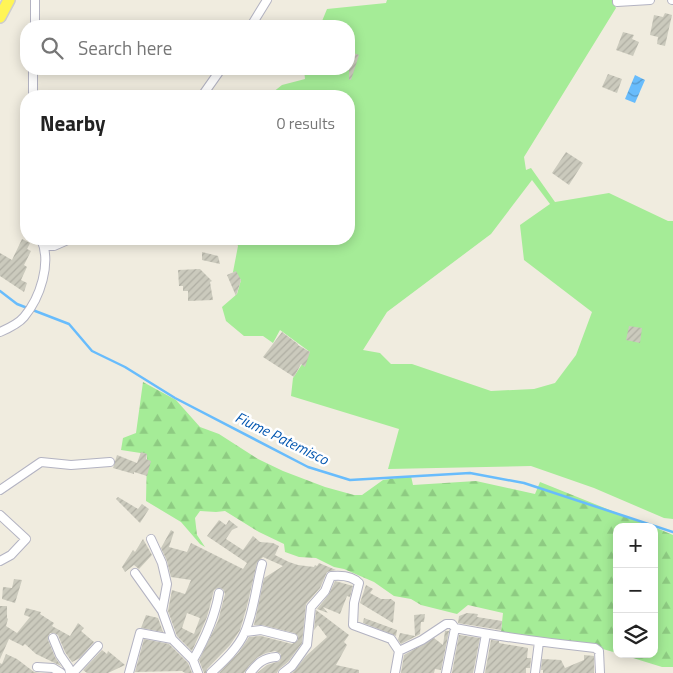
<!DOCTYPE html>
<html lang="en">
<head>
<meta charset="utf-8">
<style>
	:root { --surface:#fff; --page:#f6f6f6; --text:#222; --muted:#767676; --line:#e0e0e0 }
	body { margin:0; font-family:"Titillium Web",sans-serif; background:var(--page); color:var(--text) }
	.controls { position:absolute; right:15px; bottom:15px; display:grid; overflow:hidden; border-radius:10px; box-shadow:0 2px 12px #0003 }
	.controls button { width:45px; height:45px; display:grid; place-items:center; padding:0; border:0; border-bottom:1px solid var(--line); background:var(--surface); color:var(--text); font:25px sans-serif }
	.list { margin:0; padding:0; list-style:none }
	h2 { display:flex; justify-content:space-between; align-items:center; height:65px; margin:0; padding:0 20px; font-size:21px }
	h2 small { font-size:16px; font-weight:400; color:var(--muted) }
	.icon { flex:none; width:28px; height:28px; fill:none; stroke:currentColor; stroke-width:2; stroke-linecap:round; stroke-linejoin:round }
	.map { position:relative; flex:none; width:673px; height:673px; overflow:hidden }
	.search { position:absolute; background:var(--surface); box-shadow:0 2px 12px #0003; left:20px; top:20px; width:335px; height:55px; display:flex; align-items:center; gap:12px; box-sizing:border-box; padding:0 18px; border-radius:20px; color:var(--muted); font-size:19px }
	.panel { position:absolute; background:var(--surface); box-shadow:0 2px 12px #0003; left:20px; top:90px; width:335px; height:155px; border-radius:20px }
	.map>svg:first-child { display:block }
</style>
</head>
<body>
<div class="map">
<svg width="673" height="673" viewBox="0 0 673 673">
	<defs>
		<pattern id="forest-firs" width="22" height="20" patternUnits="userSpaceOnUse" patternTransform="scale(1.25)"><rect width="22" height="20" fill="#a5ec97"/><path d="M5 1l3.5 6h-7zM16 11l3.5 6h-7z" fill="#8ecb82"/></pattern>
		<pattern id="water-waves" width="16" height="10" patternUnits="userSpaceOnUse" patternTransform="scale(1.25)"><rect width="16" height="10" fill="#68bcfc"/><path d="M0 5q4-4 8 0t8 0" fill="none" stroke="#5699cc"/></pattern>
		<pattern id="building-hatch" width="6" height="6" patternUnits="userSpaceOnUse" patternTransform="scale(1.25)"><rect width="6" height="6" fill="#cbcabd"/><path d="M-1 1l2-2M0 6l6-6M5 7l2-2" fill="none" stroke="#afaea3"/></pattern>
	</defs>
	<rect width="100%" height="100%" fill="#f0ecdf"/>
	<path fill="#a5ec97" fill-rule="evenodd" d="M387 0H612L616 8 524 157 526 170 531 168 555 202 609 193 668 221H673V519L664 518 594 488 531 466 388 469 399 429 291 396 293 378 310 352 280 330 273 343 263 336H244L226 321 222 307 237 294 241 280 233 272 238 246 235 239H349V96H268L282 85 305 79 304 69H349V26H320L327 9 386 3ZM532 180 550 204 520 225 524 260 592 312 576 355 555 383 534 389 491 391 412 364H391L380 353 363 350 387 312 491 234Z"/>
	<path fill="url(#forest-firs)" d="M143 382 176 400 200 427 219 434 258 459 283 471 325 487 354 495H362L383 480 411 476 413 485 476 481 535 494 540 482 652 527H617V653L592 646 501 632 503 613 468 605 457 614 421 605 411 599 394 596 374 582 344 569 334 567 316 558 299 557 285 552 284 544 259 532 225 511 216 512 200 511 195 518 197 535 205 547 200 544 181 522 146 501 147 454 121 450 123 438 136 433Z
		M654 527 673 535V667H662L620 654H654Z"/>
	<path fill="url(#water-waves)" d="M635 75 645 80 635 103 625 99Z"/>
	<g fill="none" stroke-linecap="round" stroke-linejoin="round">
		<path stroke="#68bcfc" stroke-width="2.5" d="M0 291 17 304 69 324 92 351 125 367 175 398 308 467 350 480 470 473 524 483 673 532"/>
	</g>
	<path fill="url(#building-hatch)" fill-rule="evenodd" d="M665 13 672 15 665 46 657 44 658 37 650 35 654 15 663 17Z
		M623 32 634 35 632 39 639 42 633 56 616 50Z
		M349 51 359 55 351 80H349Z
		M608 74 622 79 617 93 602 87Z
		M566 152 583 163 569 185 552 173Z
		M22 239 30 243 27 249 31 251 24 265 27 267 21 280 27 283 24 292 0 276V253L12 260Z
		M202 252 218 256 220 264 202 260Z
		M200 269 212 281 210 282 213 300 188 301V291H183V286H179L178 270Z
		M236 271 241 280 236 296 227 275Z
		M629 326 642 328 640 343 626 340Z
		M282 332 298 344V345L310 352 305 367 301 364 294 377 263 357Z
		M141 452 147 454 146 459 151 461 147 476 134 472V474L113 468 117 455 137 463Z
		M118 497 138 509 142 504 149 509 140 523 116 499Z
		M219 520 226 525 229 520 238 527 232 530 226 539 243 550 253 536 260 542 273 543 279 546 275 555 289 562 298 565 314 567 315 565 317 566 319 563 336 570 327 572 320 588 306 604 302 643 288 662 279 669 277 673H257L267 665 280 661 281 654 275 651 266 653 258 657 249 666 244 673H219L239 652 249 637 261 636 292 644 298 640V636L294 633 262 625H254L264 578 283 566 263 557 257 563 247 606 240 630 230 645 207 669 206 673H204L199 660 218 621 225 594 223 589 218 588 214 590 207 617 192 651 177 636 168 611 172 590 185 594 191 580 171 577 167 561 161 548 171 530 174 532 169 547 187 552 191 543 243 569 247 563 207 536ZM187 613 200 618 194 634 182 628Z
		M143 539 152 555 139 569 134 565 125 572 122 567 133 550 135 552Z
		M14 579 22 580 15 603 2 599 3 587 12 588Z
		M335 581 353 586 350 597 347 596 340 614 323 607 328 613 317 609 329 594Z
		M366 585 373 589 370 593 381 599H391L395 602 393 623 360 603Z
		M0 606H7V618L8 619 6 626 17 633 30 617 24 615 26 608 41 612 40 614 54 623 52 626 70 636 78 623 84 628 81 631 94 642 80 658 72 662 65 652 58 635 54 633H50L48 637V640L55 657 61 666 36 654 25 644 23 646 9 639 0 659Z
		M316 610 349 635 344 642 347 645 336 665 359 670V673H292L306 656 327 637 318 625 314 630Z
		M467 613 478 614 477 617 502 621 501 630 458 623 459 616Z
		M425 614 424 622H421L420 634 401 644 398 640 400 633 415 636 414 615Z
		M146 615 158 618 163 632 141 628Z
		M364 618 397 630 396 636 363 623Z
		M445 631H449L441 670 435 669 434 673H401L404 655 434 638 443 645Z
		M459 635 480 638 473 673H452Z
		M144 639 169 644 188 663 192 673H185L182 671 135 672Z
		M491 640 499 641V643L528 648 527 658H531L530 668H526V673H485Z
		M102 650 107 654 108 651 125 665 108 673H87L83 670Z
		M6 654 17 659 34 672 40 673H0V663L2 664Z
		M584 655 594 656V673H543V670H541L542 659 561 660 565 668 584 660Z"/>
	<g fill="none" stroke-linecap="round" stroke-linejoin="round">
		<g stroke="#b3b3c2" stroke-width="10">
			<path id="minor" d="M617 0V2L650 0
				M672 0H673
				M35 26V0
				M251 26 267 0
				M33 96V69
				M202 96 221 69
				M44 246H54L70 239
				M0 332C7 329 19 323 24 317 40 298 52 263 41 239
				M0 490 41 462 71 465 110 462
				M0 515 26 539 11 555 0 561
				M151 539 162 563 167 584 162 611 172 639 193 660 198 673
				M135 573 162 611
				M245 632 261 630 293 638
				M53 638 60 655 69 668 70 673
				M399 651 422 640 446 624H452L455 628C501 637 548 643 595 648L599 651 600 673
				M193 660C205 639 215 617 219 593
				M37 667 53 668 61 673
				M73 673 98 646
				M129 673 140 633 172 639
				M211 673C224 661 238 648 245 632 254 611 256 586 262 564
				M250 673C258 663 263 658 276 657
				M283 673 292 666 307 645 311 607 325 591 331 576C341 575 352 575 359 583L354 603 353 625 391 639 399 651
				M395 673 399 651
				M446 673 455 628
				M479 673 486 634
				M535 673 539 642"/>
		</g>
		<g stroke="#cdcdcd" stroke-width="14">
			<path id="primary" d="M0 17 9 0"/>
		</g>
		<use href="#minor" stroke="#fff" stroke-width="8"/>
		<use href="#primary" stroke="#fff556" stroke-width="11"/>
	</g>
	<g text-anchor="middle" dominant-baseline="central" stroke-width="5" stroke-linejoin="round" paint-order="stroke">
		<g font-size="15" font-style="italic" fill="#0055b0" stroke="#fff">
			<text transform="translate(282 438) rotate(26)">Fiume Patemisco</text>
		</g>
	</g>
</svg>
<div class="controls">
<button>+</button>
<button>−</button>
<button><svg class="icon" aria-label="layers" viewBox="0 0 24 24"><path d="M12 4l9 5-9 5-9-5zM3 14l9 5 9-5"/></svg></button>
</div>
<div class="search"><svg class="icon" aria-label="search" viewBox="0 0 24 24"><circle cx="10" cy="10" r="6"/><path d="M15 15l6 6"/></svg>Search here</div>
<section class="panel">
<h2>Nearby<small>0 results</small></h2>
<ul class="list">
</ul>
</section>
</div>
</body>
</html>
